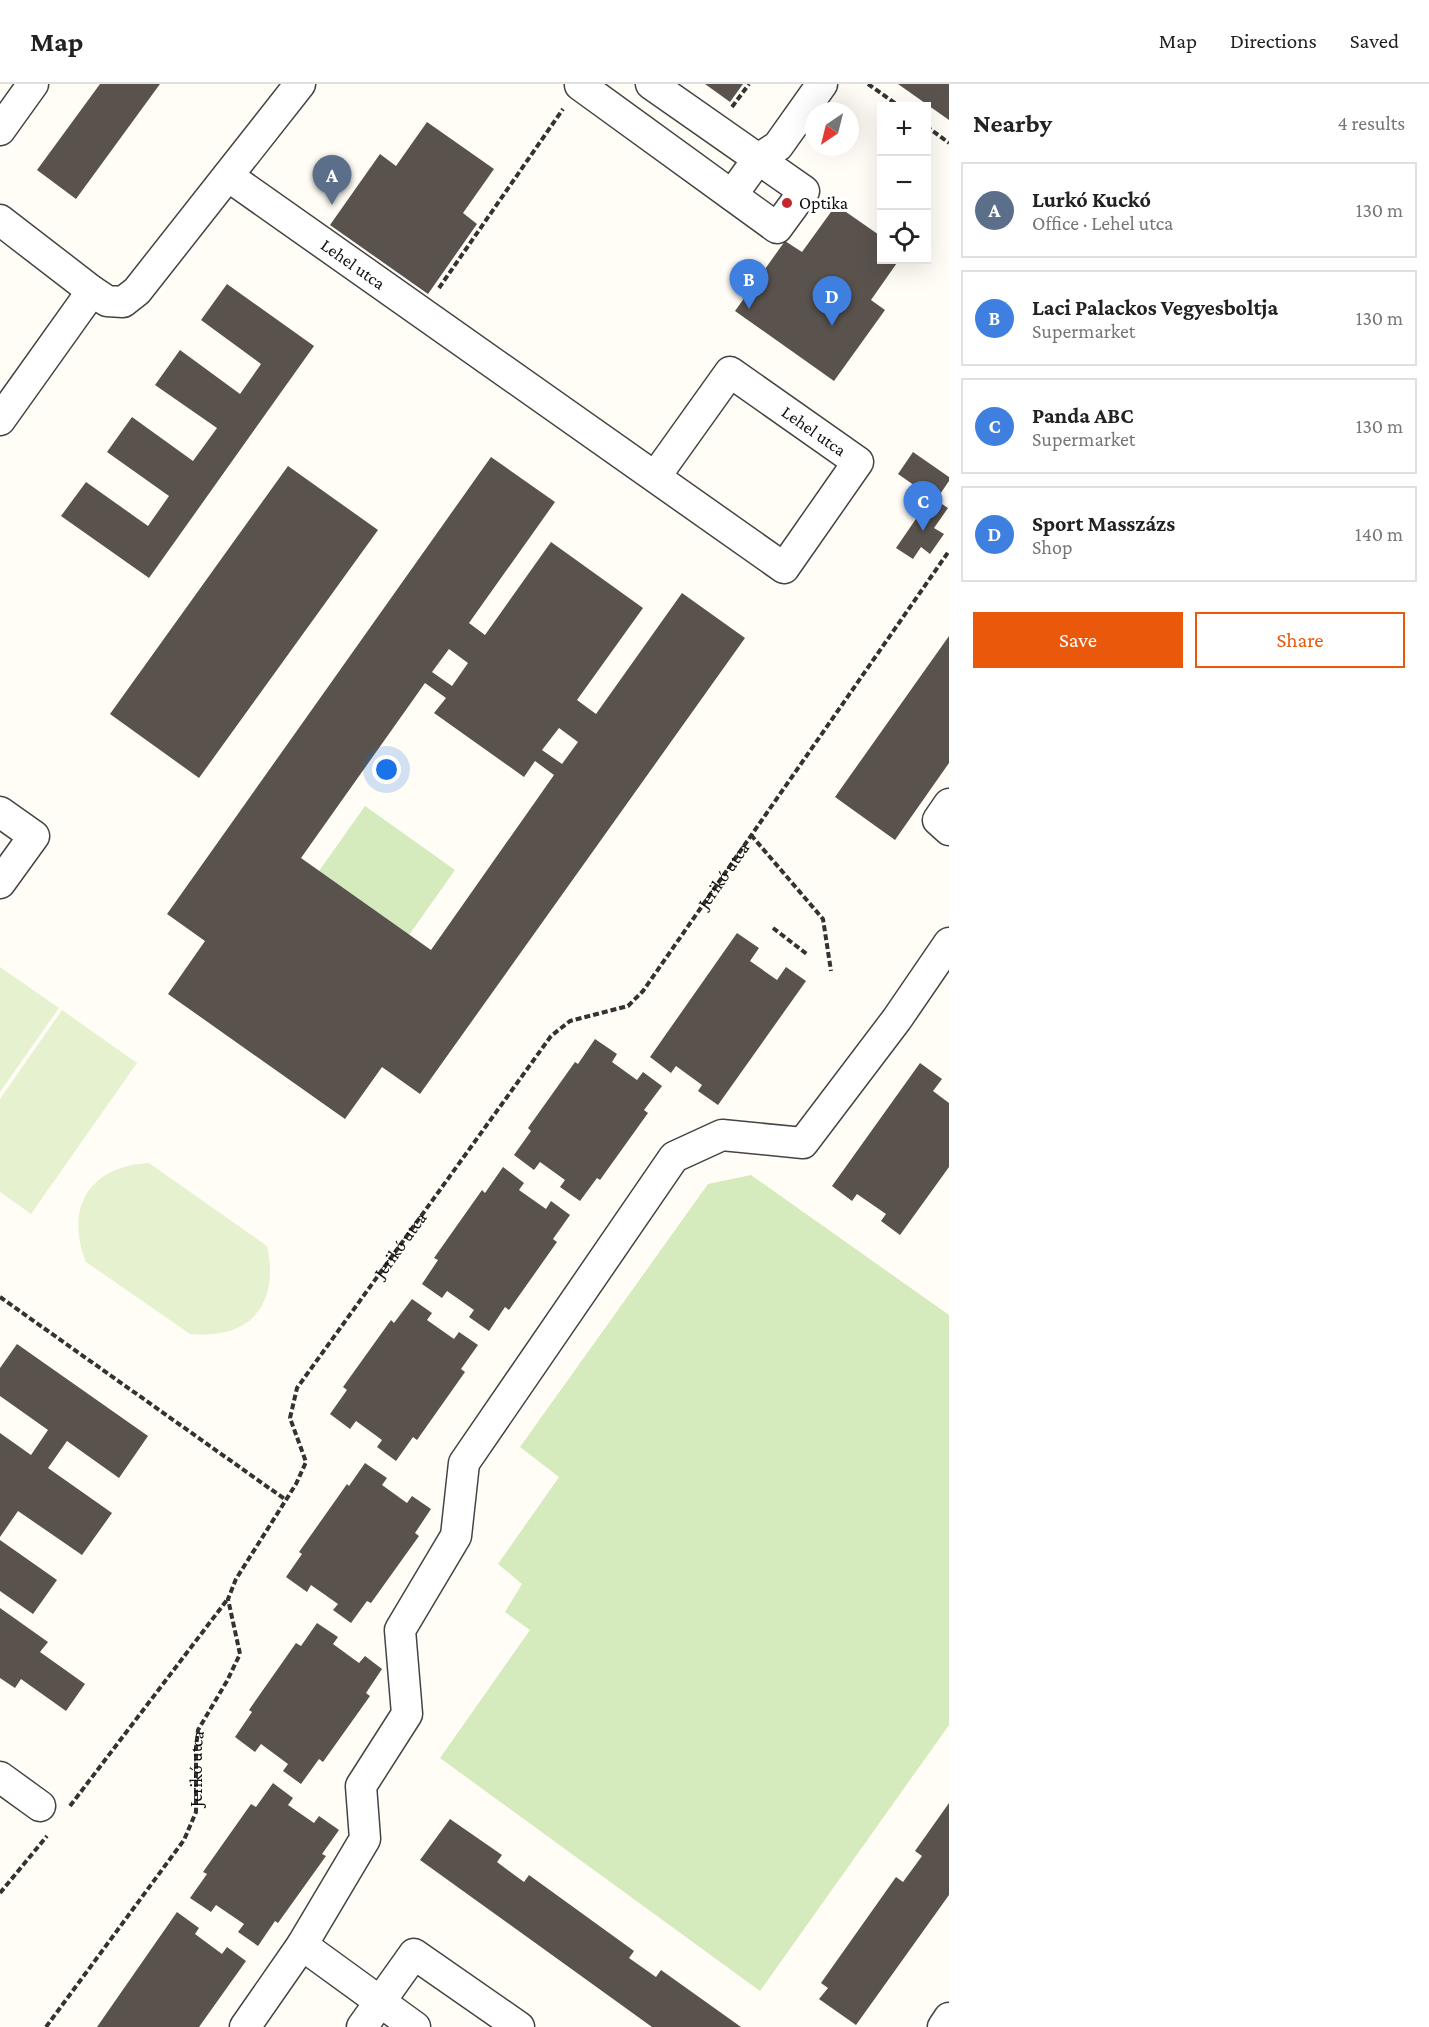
<!DOCTYPE html>
<html lang="en">
<head>
<meta charset="utf-8">
<style>
	:root { --surface:#fff; --page:#f2f2f2; --text:#222; --muted:#767676; --line:#e0e0e0; --accent:#ea580c }
	body { margin:0; font-family:"Crimson Pro",serif; background:var(--page); color:var(--text) }
	.controls { position:absolute; right:18px; top:18px; display:grid; overflow:hidden; border-radius:0px; box-shadow:0 6px 24px #0002 }
	.controls button { width:54px; height:54px; display:grid; place-items:center; padding:0; border:0; border-bottom:2px solid var(--line); background:var(--surface); color:var(--text); font:30px sans-serif }
	.compass { position:absolute; left:805px; top:18px; width:54px; height:54px; border-radius:50%; background:var(--surface); box-shadow:0 6px 24px #0002; rotate:215deg }
	.you { position:absolute; left:387px; top:686px; width:21px; height:21px; margin:-15px; border:4px solid #fff; border-radius:50%; background:#1a73e8; box-shadow:0 0 0 9px #1a73e833 }
	.badge { display:grid; place-items:center; width:39px; height:39px; border-radius:50%; background:var(--accent); color:#fff; font-size:20px; font-weight:700 }
	.pin { position:absolute; translate:-50% -50px; filter:drop-shadow(0 2px 3px #0008) }
	.pin::after { content:''; position:absolute; top:32px; width:21px; height:18px; background:inherit; clip-path:polygon(0 0,100% 0,50% 100%) }
	.list { margin:0; padding:0; list-style:none }
	h2 { display:flex; justify-content:space-between; align-items:center; height:78px; margin:0; padding:0 24px; font-size:26px }
	h2 small { font-size:20px; font-weight:400; color:var(--muted) }
	.list li { display:grid; grid-template-columns:39px 1fr auto; gap:18px; align-items:center; box-sizing:border-box; height:96px; margin:0 12px 12px; padding:0 12px; border:2px solid var(--line); border-radius:0px }
	.list b { display:block; font-size:22px; white-space:nowrap }
	.list p { margin:0; font-size:20px; white-space:nowrap; color:var(--muted) }
	.list em { font-size:20px; font-style:normal; color:var(--muted) }
	.actions { display:flex; gap:12px; padding:18px 24px }
	.actions a { flex:1; padding:14px 0; border:2px solid var(--accent); border-radius:0px; text-align:center; font-size:21px; color:var(--accent) }
	.actions .main { background:var(--accent); color:#fff }
	.icon { flex:none; width:33px; height:33px; fill:none; stroke:currentColor; stroke-width:2; stroke-linecap:round; stroke-linejoin:round }
	.map { position:relative; flex:none; width:949px; height:1943px; overflow:hidden }
	header { display:flex; align-items:center; gap:36px; box-sizing:border-box; height:84px; padding:0 30px; background:var(--surface); border-bottom:2px solid var(--line) }
	header strong { font-size:28px }
	nav { display:flex; gap:33px; margin-inline-start:auto; font-size:21px }
	main { display:flex }
	aside { flex:1; background:var(--surface) }
	.map>svg:first-child { display:block }
</style>
</head>
<body>
<header>
<strong>Map</strong>
<nav><a>Map</a><a>Directions</a><a>Saved</a></nav>
</header>
<main>
<div class="map">
<svg width="949" height="1943" viewBox="0 0 949 1943">
	<rect width="100%" height="100%" fill="#fffdf5"/>
	<path fill="#d5ebbd" d="M365 722 455 786 409 851 319 787Z
		M751 1091 949 1231V1641L760 1907 440 1674 530 1546 505 1528 522 1500 498 1480 559 1393 520 1363 708 1100Z"/>
	<path fill="#e6f2cf" d="M0 883 59 924 0 1008Z
		M62 926 137 979 31 1130 0 1108V1015Z
		M149 1079 267 1162C280 1221 250 1256 190 1250L86 1178C64 1123 90 1082 149 1079Z"/>
	<path fill="#5a524d" fill-rule="evenodd" d="M100 0H160L76 115 37 86Z
		M705 0H743L730 18Z
		M898 0H949V36Z
		M427 38 494 85 463 129 477 140 428 210 330 141 380 70 396 82Z
		M836 121 882 153V176H899L871 216 885 226 834 297 735 227 785 157 802 168Z
		M227 200 314 262 149 494 61 432 86 398 148 442 169 412 107 368 132 333 193 377 217 344 155 301 180 266 240 310 261 280 201 236Z
		M913 368 949 393V397L936 416 948 424 934 444 944 450 930 470 921 463 913 475 896 464 931 413 898 390Z
		M491 373 555 418 469 539 485 551 551 458 643 524 577 616 596 630 682 509 745 554 420 1010 382 983 345 1035 168 910 205 857 167 830ZM449 565 468 579 452 602 432 588ZM425 599 446 614 434 629 524 693 535 677 554 691 431 866 301 774ZM559 644 578 658 562 680 542 666Z
		M288 382 378 446 199 694 110 630Z
		M949 552V679L895 756 835 713Z
		M737 849 759 864 750 877 777 896 786 883 806 897 718 1021 698 1007 702 1001 676 982 671 989 650 973Z
		M595 955 617 970 612 978 637 996 643 988 662 1002 644 1026 648 1029 600 1096 597 1094 580 1117 560 1103 565 1096 540 1078 534 1086 514 1071 531 1047 528 1044 575 978 578 980Z
		M920 979 942 995 933 1007 949 1019V1083L900 1151 881 1137 886 1130 857 1110 852 1117 832 1102Z
		M503 1083 524 1099 519 1106 546 1125 551 1117 570 1131 553 1155 557 1158 509 1226 505 1223 489 1247 469 1233 474 1226 447 1207 442 1214 422 1200 438 1176 434 1174 482 1106 485 1109Z
		M412 1215 432 1229 427 1236 454 1255 459 1248 478 1261 461 1285 465 1288 417 1356 413 1353 396 1377 377 1363 382 1356 356 1337 350 1345 330 1330 347 1306 343 1303 391 1236 394 1239Z
		M17 1260 148 1352 119 1394 67 1357 48 1384 112 1429 82 1471 18 1427 0 1453V1349L31 1371 48 1346 0 1312V1284Z
		M365 1379 387 1394 382 1401 407 1419 412 1412 431 1425 415 1449 419 1452 371 1519 367 1517 351 1539 333 1526 338 1520 311 1501 307 1508 286 1493 302 1470 299 1468 347 1400 349 1402Z
		M0 1456 57 1496 33 1530 0 1507Z
		M0 1524 48 1558 40 1568 85 1600 66 1627 21 1595 15 1604 0 1594Z
		M317 1539 338 1553 333 1560 359 1579 365 1572 382 1585 366 1609 370 1612 323 1678 319 1675 301 1700 283 1687 288 1680 261 1660 255 1668 235 1653 252 1628 249 1626 296 1559 301 1562Z
		M273 1699 293 1714 288 1721 314 1739 319 1732 339 1746 322 1770 326 1772 278 1839 275 1837 258 1862 238 1848 244 1840 216 1821 211 1828 190 1814 207 1790 203 1788 251 1720 256 1723Z
		M949 1719V1811L856 1941 819 1915 828 1904 821 1899 896 1793 903 1798 922 1772 915 1767Z
		M450 1735 502 1771 497 1778 524 1798 529 1791 634 1867 629 1874 656 1893 661 1886 741 1943H652L420 1776Z
		M177 1828 199 1844 195 1850 222 1870 227 1863 246 1877 199 1943H97Z"/>
	<g fill="none" stroke-linecap="round" stroke-linejoin="round">
		<g stroke="#444" stroke-width="33">
			<g id="minor">
				<path d="M580 1 777 144 804 107 651 0"/>
				<path d="M0 46 33 0"/>
				<path id="s2" d="M228 92 784 484 858 378 730 288 655 393"/>
				<path d="M732 111 758 75 778 62 822 0"/>
				<path d="M0 136 92 207"/>
				<path d="M0 336 92 207 107 217 123 218 137 207 300 0"/>
				<path d="M949 720 938 736 949 746"/>
				<path d="M0 728 34 752 0 799"/>
				<path d="M0 1693 40 1722"/>
				<path d="M302 1861 415 1943"/>
				<path d="M245 1943 302 1861 365 1755 361 1702 407 1630 400 1546 456 1452 464 1379 674 1073 722 1051 803 1059 897 935 949 859"/>
				<path d="M362 1943 414 1870 519 1943"/>
				<path d="M943 1943 949 1934"/>
			</g>
		</g>
		<g stroke="#333" stroke-width="4" stroke-dasharray="6 3" stroke-linecap="butt">
			<path d="M868 0 899 22"/>
			<path d="M732 23 749 0"/>
			<path d="M926 42 949 59"/>
			<path d="M439 204 563 25"/>
			<path d="M751 751 823 835 831 887"/>
			<path d="M773 844 808 871"/>
			<path d="M0 1213 286 1416"/>
			<path d="M70 1722 227 1516"/>
			<path d="M0 1809 47 1752"/>
			<path id="s1" d="M46 1943 184 1756 196 1728V1664L198 1646 227 1597 240 1570 228 1515 236 1495 296 1400 306 1378 290 1334 297 1304 551 952 570 937 628 922 643 907 949 467"/>
		</g>
		<use href="#minor" stroke="#fff" stroke-width="30"/>
	</g>
	<circle fill="#c4262e" stroke="#fff" stroke-width="2" cx="787" cy="119" r="6"/>
	<g text-anchor="middle" dominant-baseline="central" stroke-width="6" stroke-linejoin="round" paint-order="stroke">
		<g font-size="18" fill="#111" stroke="#fff" text-anchor="start">
			<text x="799" y="119">Optika</text>
		</g>
		<g font-size="18" fill="#111" stroke="#fff">
			<text stroke="none"><textPath href="#s2" startOffset="153">Lehel utca</textPath></text>
			<text transform="translate(814 347) rotate(35)">Lehel utca</text>
			<text stroke="none"><textPath href="#s1" startOffset="1404">Jerikó utca</textPath></text>
			<text stroke="none"><textPath href="#s1" startOffset="900">Jerikó utca</textPath></text>
			<text stroke="none"><textPath href="#s1" startOffset="306">Jerikó utca</textPath></text>
		</g>
	</g>
</svg>
<div class="controls">
<button>+</button>
<button>−</button>
<button><svg class="icon" aria-label="locate" viewBox="0 0 24 24"><circle cx="12" cy="12" r="6"/><path d="M12 2v4M12 18v4M2 12h4M18 12h4"/></svg></button>
</div>
<svg class="compass" viewBox="-18 -18 36 36"><path d="M0-13l5 13h-10z" fill="#e53935"/><path d="M0 13l5-13h-10z" fill="#767676"/></svg>
<div class="you"></div>
<div class="pin badge" style="left:332px;top:121px;background:#5c6f8a">A</div>
<div class="pin badge" style="left:749px;top:225px;background:#3f7fe0">B</div>
<div class="pin badge" style="left:923px;top:447px;background:#3f7fe0">C</div>
<div class="pin badge" style="left:832px;top:242px;background:#3f7fe0">D</div>
</div>
<aside>
<h2>Nearby<small>4 results</small></h2>
<ul class="list">
<li><span class="badge" style="background:#5c6f8a">A</span><div><b>Lurkó Kuckó</b><p>Office · Lehel utca</p></div><em>130 m</em></li>
<li><span class="badge" style="background:#3f7fe0">B</span><div><b>Laci Palackos Vegyesboltja</b><p>Supermarket</p></div><em>130 m</em></li>
<li><span class="badge" style="background:#3f7fe0">C</span><div><b>Panda ABC</b><p>Supermarket</p></div><em>130 m</em></li>
<li><span class="badge" style="background:#3f7fe0">D</span><div><b>Sport Masszázs</b><p>Shop</p></div><em>140 m</em></li>
</ul>
<div class="actions"><a class="main">Save</a><a>Share</a></div>
</aside>
</main>
</body>
</html>
